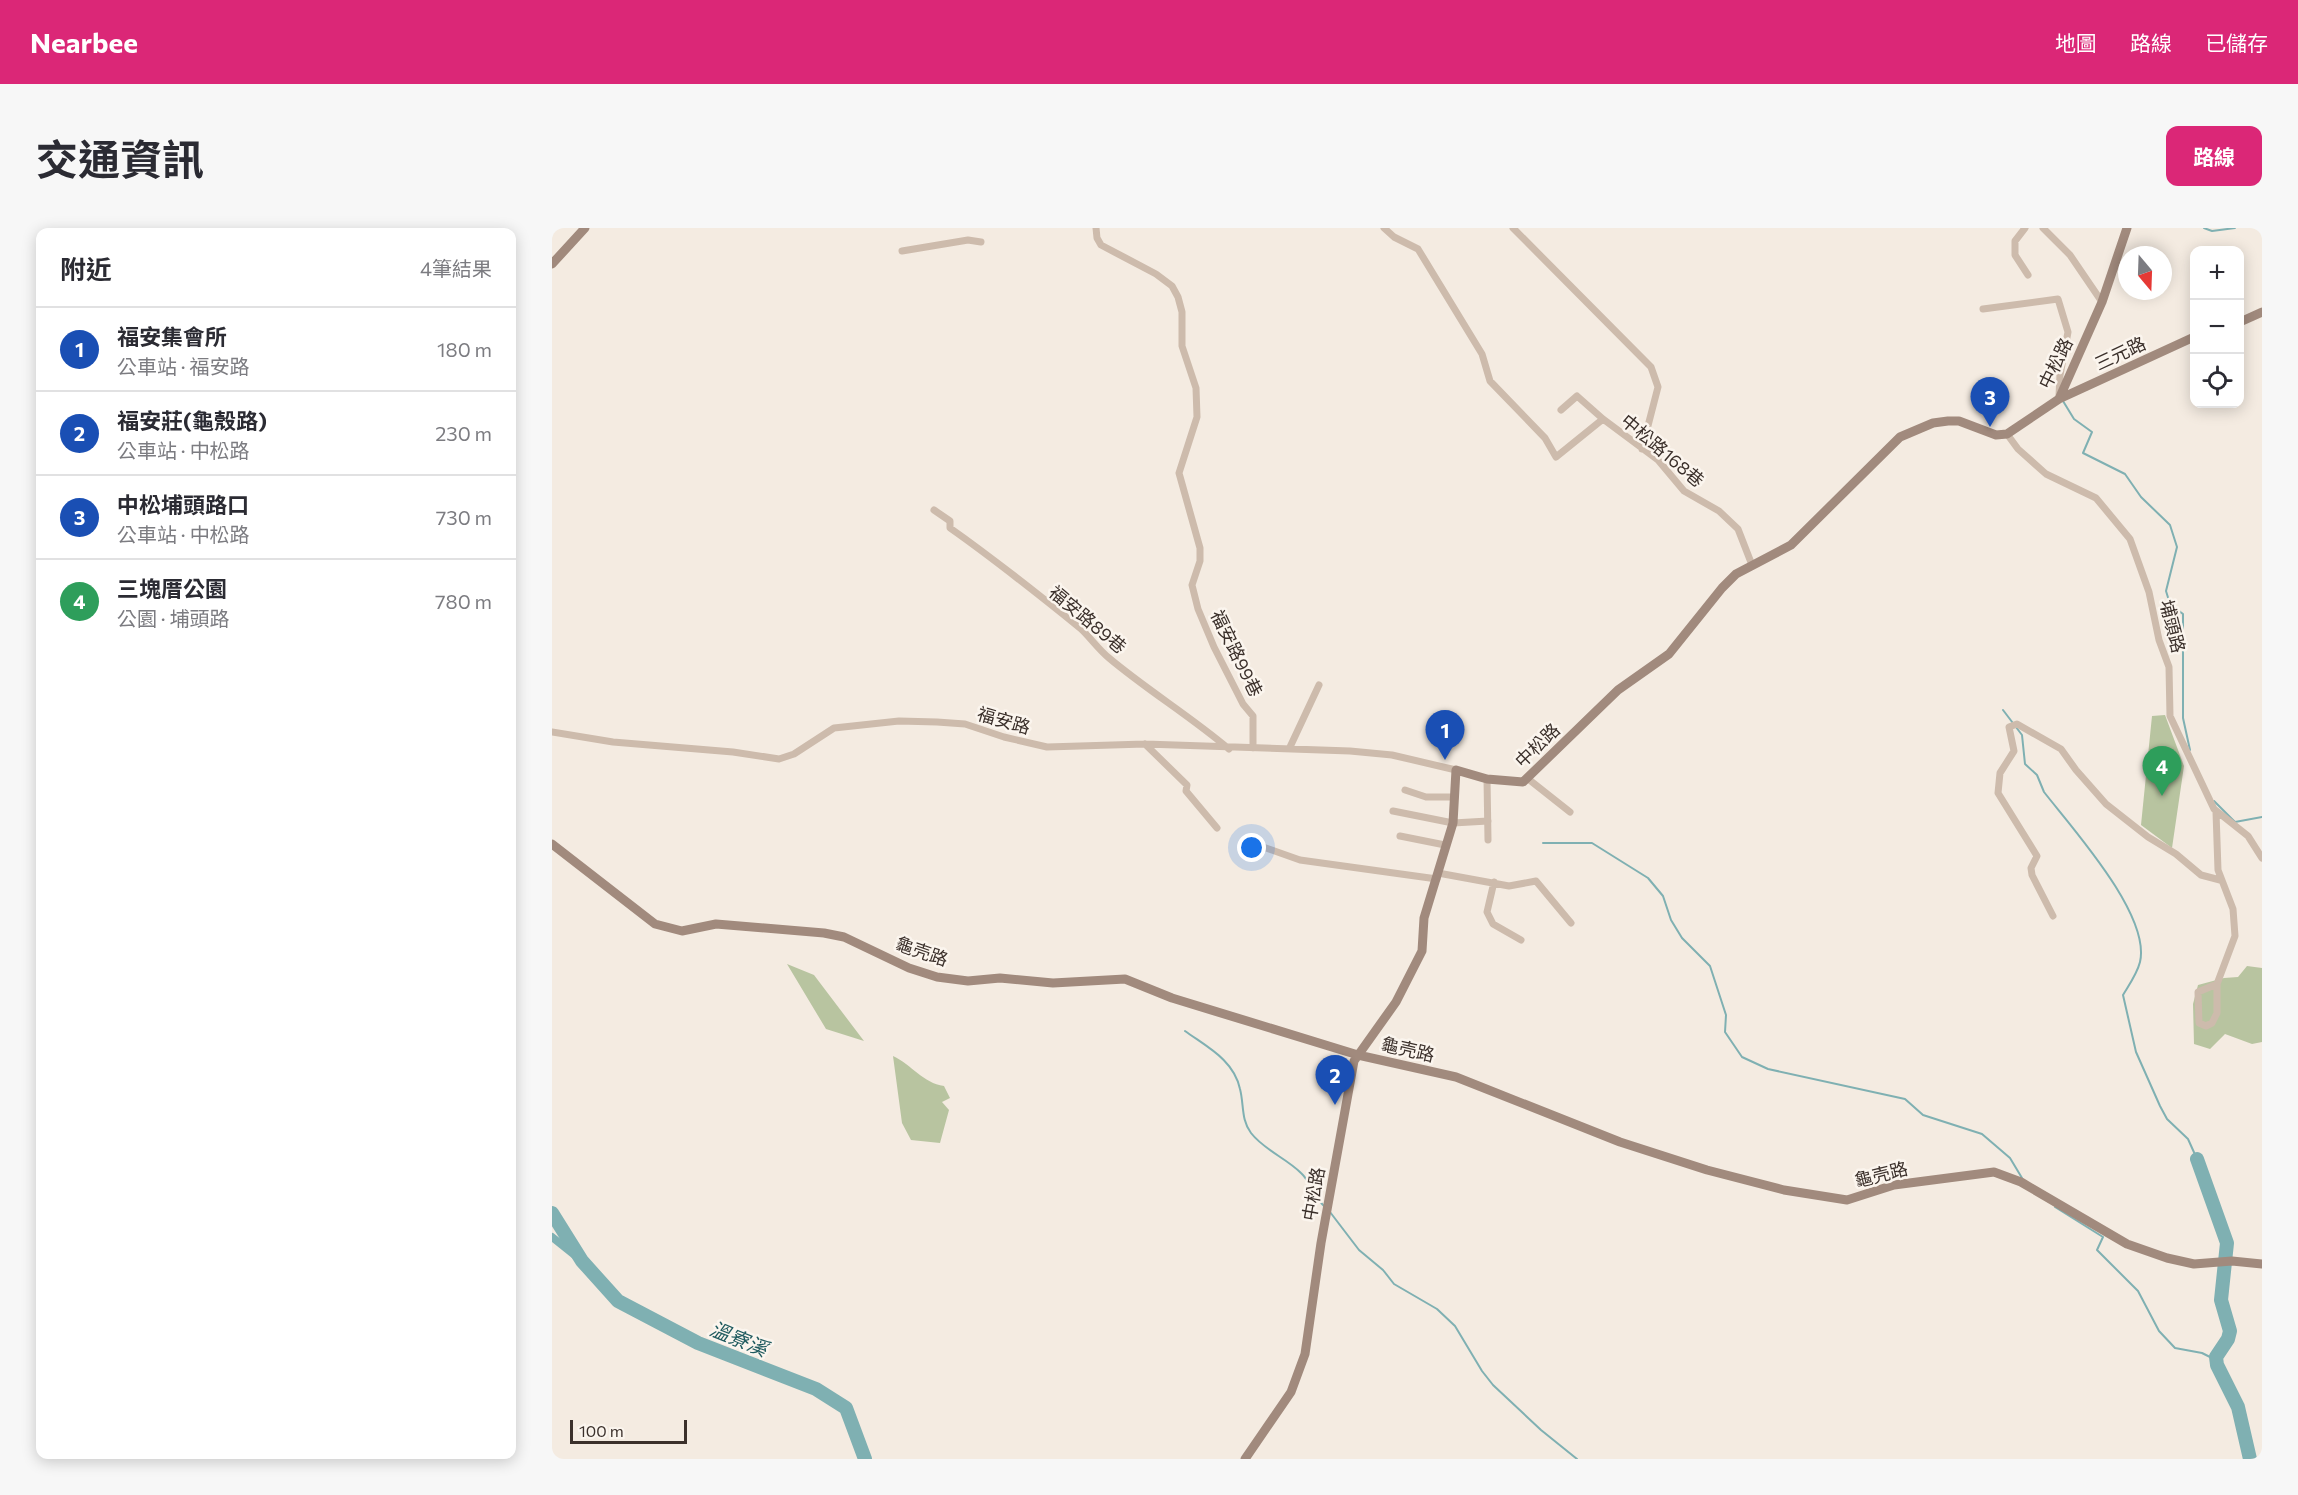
<!DOCTYPE html>
<html lang="zh-TW">
<head>
<meta charset="utf-8">
<style>
	:root { --surface:#fff; --page:#f7f7f7; --text:#2b2b33; --muted:#7c7c81; --line:#e1e1e2; --accent:#db2777 }
	body { margin:0; font-family:Commissioner,"Noto Sans TC",sans-serif; background:var(--page); color:var(--text) }
	.controls { position:absolute; right:18px; top:18px; display:grid; overflow:hidden; border-radius:12px; box-shadow:0 3px 15px #0003 }
	.controls button { width:54px; height:54px; display:grid; place-items:center; padding:0; border:0; border-bottom:2px solid var(--line); background:var(--surface); color:var(--text); font:30px sans-serif }
	.compass { position:absolute; left:1566px; top:18px; width:54px; height:54px; border-radius:50%; background:var(--surface); box-shadow:0 3px 15px #0003; rotate:161deg }
	.scale { position:absolute; left:18px; bottom:15px; width:117px; box-sizing:border-box; padding-left:6px; border:3px solid #3b302b; border-top:0; font-size:16px; line-height:21px; white-space:nowrap; color:#3b302b; -webkit-text-stroke:4px #fbf5ee; paint-order:stroke }
	.you { position:absolute; left:700px; top:620px; width:21px; height:21px; margin:-15px; border:4px solid #fff; border-radius:50%; background:#1a73e8; box-shadow:0 0 0 9px #1a73e833 }
	.badge { display:grid; place-items:center; width:39px; height:39px; border-radius:50%; background:var(--accent); color:#fff; font-size:20px; font-weight:700 }
	.pin { position:absolute; translate:-50% -50px; filter:drop-shadow(0 2px 3px #0008) }
	.pin::after { content:''; position:absolute; top:32px; width:21px; height:18px; background:inherit; clip-path:polygon(0 0,100% 0,50% 100%) }
	.list { margin:0; padding:0; list-style:none }
	h2 { display:flex; justify-content:space-between; align-items:center; height:78px; margin:0; padding:0 24px; font-size:26px }
	h2 small { font-size:20px; font-weight:400; color:var(--muted) }
	.list li { display:grid; grid-template-columns:39px 1fr auto; gap:18px; align-items:center; box-sizing:border-box; height:84px; padding:0 24px; border-top:2px solid var(--line) }
	.list b { display:block; font-size:22px; white-space:nowrap }
	.list p { margin:0; font-size:20px; white-space:nowrap; color:var(--muted) }
	.list em { font-size:20px; font-style:normal; color:var(--muted) }
	.icon { flex:none; width:33px; height:33px; fill:none; stroke:currentColor; stroke-width:2; stroke-linecap:round; stroke-linejoin:round }
	.map { position:relative; flex:none; width:1710px; height:1231px; overflow:hidden; border-radius:12px }
	header { display:flex; align-items:center; gap:36px; box-sizing:border-box; height:84px; padding:0 30px; background:var(--accent); color:#fff }
	header strong { font-size:28px }
	nav { display:flex; gap:33px; margin-inline-start:auto; font-size:21px }
	.intro { display:flex; align-items:center; justify-content:space-between; box-sizing:border-box; height:144px; padding:0 36px }
	h1 { margin:0; font-size:42px }
	.button { padding:15px 27px; border-radius:12px; background:var(--accent); color:#fff; font-size:21px; font-weight:700 }
	main { display:flex; gap:36px; padding:0 36px }
	aside { flex:1; background:var(--surface); border-radius:12px; box-shadow:0 3px 15px #0003 }
	.map>svg:first-child { display:block }
</style>
</head>
<body>
<header>
<strong>Nearbee</strong>
<nav><a>地圖</a><a>路線</a><a>已儲存</a></nav>
</header>
<div class="intro"><h1>交通資訊</h1><a class="button">路線</a></div>
<main>
<aside>
<h2>附近<small>4筆結果</small></h2>
<ul class="list">
<li><span class="badge" style="background:#1a4fb4">1</span><div><b>福安集會所</b><p>公車站 · 福安路</p></div><em>180 m</em></li>
<li><span class="badge" style="background:#1a4fb4">2</span><div><b>福安莊(龜殼路)</b><p>公車站 · 中松路</p></div><em>230 m</em></li>
<li><span class="badge" style="background:#1a4fb4">3</span><div><b>中松埔頭路口</b><p>公車站 · 中松路</p></div><em>730 m</em></li>
<li><span class="badge" style="background:#2e9e5b">4</span><div><b>三塊厝公園</b><p>公園 · 埔頭路</p></div><em>780 m</em></li>
</ul>
</aside>
<div class="map">
<svg width="1710" height="1231" viewBox="0 0 1710 1231">
	<rect width="100%" height="100%" fill="#f4ebe1"/>
	<path fill="#b8c4a0" d="M1613 487 1632 538 1620 620 1589 597 1600 488Z
		M235 736 262 747 312 813 274 801Z
		M1695 738 1710 740V814L1700 816 1673 806 1658 821 1642 816 1641 776 1646 757 1672 750 1686 749Z
		M341 828C360 837 371 855 392 858L398 870 390 874 397 882 388 915 359 912 350 895Z"/>
	<g fill="none" stroke-linecap="round" stroke-linejoin="round">
		<path stroke="#7fb0b2" stroke-width="2" d="M1652 0 1660 3 1683 0
			M1511 173 1522 191 1540 204 1531 225 1573 246 1589 269 1618 297 1625 319 1614 363 1618 376 1631 386V490L1638 522
			M1451 482 1470 507 1473 536 1485 547 1492 564C1520 600 1599 687 1588 734 1585 746 1577 757 1571 767L1584 824 1608 878 1615 891 1636 911 1645 931
			M1662 573 1683 594 1710 589
			M991 615H1040L1096 650 1111 668 1119 692 1130 710 1158 738 1174 787 1173 804 1190 829 1216 841 1353 871 1371 887 1430 906 1458 930 1470 950
			M633 803C655 819 682 832 688 861 692 876 689 892 699 905 712 922 734 930 749 945 759 954 761 968 772 978
			M1503 979 1551 1009 1545 1022 1586 1063 1607 1103 1623 1120 1650 1125 1664 1132
			M778 984 807 1022 831 1042 842 1056 885 1081 903 1098 930 1143 941 1157 989 1202 1025 1231"/>
		<path stroke="#7fb0b2" stroke-width="8" d="M0 1009 30 1033"/>
		<path stroke="#7fb0b2" stroke-width="14" d="M1645 931 1675 1015 1669 1072 1678 1103 1676 1111 1664 1129 1665 1137 1686 1179 1698 1231
			M0 985 30 1033 66 1073 146 1115 264 1161 294 1180 313 1231"/>
		<path stroke="#cdbbac" stroke-width="7" d="M544 0 545 10 549 17 604 46 620 58 626 69 630 84V118L644 160 645 189 627 245 648 320V333L640 357 646 381 662 419 691 476 701 488V520
			M832 0 842 9 866 21 930 126 938 153 993 210 1004 229 1051 191 1106 232 1132 263 1167 283 1186 301 1200 337
			M961 0 1099 139 1106 159 1090 221
			M1473 0 1463 13V27L1476 47
			M1491 0 1518 27 1550 74
			M350 23 416 12 429 14
			M1431 81 1506 71 1516 104 1508 147 1507 168
			M1009 182 1025 168 1051 191
			M1455 206 1466 221 1494 246 1544 270 1578 311 1597 364 1607 412 1617 439 1618 488 1662 581 1696 608 1710 630
			M382 282 398 293V300C442 331 486 366 528 400 538 409 546 421 557 430 595 462 638 488 677 521
			M0 504 61 514 181 524 227 531 242 526 282 500 347 493 385 494 413 496 452 509 495 519 593 516 798 523 840 527 904 542
			M593 516 635 557 634 563 665 600
			M738 519 767 457
			M975 550 1018 584
			M935 551 936 612
			M853 562 874 569H903
			M841 583 901 595 936 593
			M1664 584 1666 642 1681 681 1683 708 1665 756V785L1660 795 1654 798 1647 795 1646 764 1665 756
			M848 608 893 617
			M697 614 748 632 885 651
			M886 645 957 658 984 653 1019 695
			M942 654 935 684 941 696 969 712
			M1501 688 1480 647 1479 640 1485 628 1446 565 1448 545 1462 523 1457 499 1465 496 1509 521 1524 542 1554 576 1596 609 1624 626 1649 647 1668 652"/>
		<path stroke="#a18a7d" stroke-width="9" d="M0 36 33 0
			M1688 94 1710 84
			M1507 171 1642 109
			M0 616 103 696 130 703 164 696 272 705 292 709 357 740 385 749 416 753 448 750 501 755 573 751 620 770 806 827 904 849 1068 914 1155 942 1232 962 1295 972 1342 957 1442 944 1469 954 1575 1016 1615 1030 1642 1036 1680 1033 1710 1036
			M693 1231 739 1164 753 1126 769 1015 802 833 844 774 870 723 872 690 901 595 904 542 935 551 971 554 1066 462 1117 426 1170 360 1184 346 1239 317 1348 209 1381 195 1396 193H1407L1444 207 1455 206 1507 171 1550 74 1575 0"/>
	</g>
	<g text-anchor="middle" dominant-baseline="central" stroke-width="5" stroke-linejoin="round" paint-order="stroke">
		<g font-size="18" fill="#3b302b" stroke="#fbf5ee">
			<text transform="translate(1568 125) rotate(-25)">三元路</text>
			<text transform="translate(1503 135) rotate(-64)">中松路</text>
			<text transform="translate(1111 222) rotate(40)">中松路168巷</text>
			<text transform="translate(536 391) rotate(40)">福安路89巷</text>
			<text transform="translate(1621 398) rotate(76)">埔頭路</text>
			<text transform="translate(685 425) rotate(64)">福安路99巷</text>
			<text transform="translate(452 492) rotate(16)">福安路</text>
			<text transform="translate(985 517) rotate(-44)">中松路</text>
			<text transform="translate(370 723) rotate(19)">龜壳路</text>
			<text transform="translate(856 821) rotate(13)">龜壳路</text>
			<text transform="translate(1329 946) rotate(-14)">龜壳路</text>
			<text transform="translate(761 966) rotate(-80)">中松路</text>
		</g>
		<g font-size="20" font-style="italic" fill="#1f5a5e" stroke="#fbf5ee">
			<text transform="translate(187 1110) rotate(22)">溫寮溪</text>
		</g>
	</g>
</svg>
<div class="controls">
<button>+</button>
<button>−</button>
<button><svg class="icon" aria-label="locate" viewBox="0 0 24 24"><circle cx="12" cy="12" r="6"/><path d="M12 2v4M12 18v4M2 12h4M18 12h4"/></svg></button>
</div>
<svg class="compass" viewBox="-18 -18 36 36"><path d="M0-13l5 13h-10z" fill="#e53935"/><path d="M0 13l5-13h-10z" fill="#7c7c81"/></svg>
<div class="scale">100 m</div>
<div class="you"></div>
<div class="pin badge" style="left:893px;top:532px;background:#1a4fb4">1</div>
<div class="pin badge" style="left:783px;top:877px;background:#1a4fb4">2</div>
<div class="pin badge" style="left:1438px;top:199px;background:#1a4fb4">3</div>
<div class="pin badge" style="left:1610px;top:568px;background:#2e9e5b">4</div>
</div>
</main>
</body>
</html>
